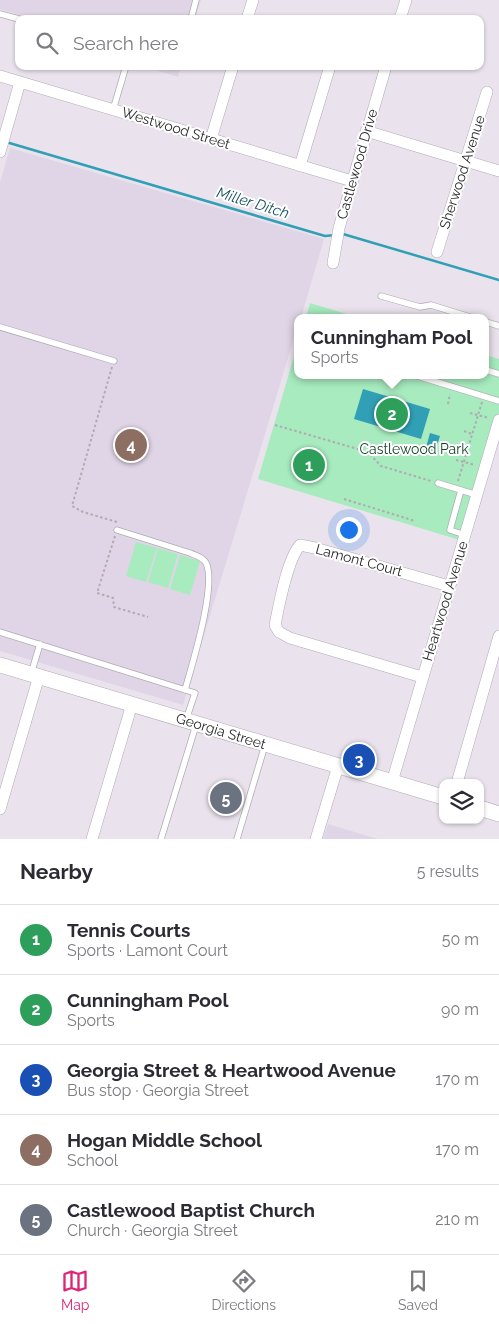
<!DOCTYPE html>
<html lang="en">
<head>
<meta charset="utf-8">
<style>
	:root { --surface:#fff; --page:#f7f7f7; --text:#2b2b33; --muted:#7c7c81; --line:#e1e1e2; --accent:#db2777 }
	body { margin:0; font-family:Raleway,sans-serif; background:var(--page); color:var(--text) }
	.controls { position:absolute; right:15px; bottom:15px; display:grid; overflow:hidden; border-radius:10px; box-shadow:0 1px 4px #0004 }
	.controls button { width:45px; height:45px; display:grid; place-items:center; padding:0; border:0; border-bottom:1px solid var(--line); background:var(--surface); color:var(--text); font:25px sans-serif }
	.you { position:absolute; left:348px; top:529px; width:18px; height:18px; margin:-12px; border:4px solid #fff; border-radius:50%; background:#1a73e8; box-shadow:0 0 0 8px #1a73e833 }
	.badge { display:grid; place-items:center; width:32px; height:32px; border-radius:50%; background:var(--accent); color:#fff; font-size:16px; font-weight:700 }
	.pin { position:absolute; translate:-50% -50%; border:2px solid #fff; box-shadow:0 1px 5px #0006 }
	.popup { position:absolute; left:294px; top:314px; width:195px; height:65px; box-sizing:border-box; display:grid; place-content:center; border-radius:10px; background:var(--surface); filter:drop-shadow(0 1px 4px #0005); font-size:16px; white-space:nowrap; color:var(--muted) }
	.popup b { font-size:19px; color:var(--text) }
	.popup::after { content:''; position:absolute; left:50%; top:100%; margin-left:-10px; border:10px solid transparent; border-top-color:var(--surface) }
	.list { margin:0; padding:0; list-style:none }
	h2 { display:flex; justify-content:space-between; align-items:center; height:65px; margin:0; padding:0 20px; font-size:21px }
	h2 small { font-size:16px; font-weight:400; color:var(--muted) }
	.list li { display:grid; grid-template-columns:32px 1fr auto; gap:15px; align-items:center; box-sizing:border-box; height:70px; padding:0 20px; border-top:1px solid var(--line) }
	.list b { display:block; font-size:19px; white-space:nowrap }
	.list p { margin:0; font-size:16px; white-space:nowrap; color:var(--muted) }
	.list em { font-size:16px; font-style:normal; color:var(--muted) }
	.icon { flex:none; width:28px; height:28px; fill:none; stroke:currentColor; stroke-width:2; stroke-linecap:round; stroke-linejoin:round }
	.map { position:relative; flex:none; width:499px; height:839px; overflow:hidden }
	.search { position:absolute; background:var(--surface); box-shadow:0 1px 4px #0004; left:15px; right:15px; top:15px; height:55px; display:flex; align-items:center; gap:12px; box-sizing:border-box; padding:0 18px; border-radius:10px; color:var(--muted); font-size:19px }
	.sheet { height:415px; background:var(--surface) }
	nav { display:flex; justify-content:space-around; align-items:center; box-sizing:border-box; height:70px; border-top:1px solid var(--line); background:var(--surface); font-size:14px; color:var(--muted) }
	nav a { display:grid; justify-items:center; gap:2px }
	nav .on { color:var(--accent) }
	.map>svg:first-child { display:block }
</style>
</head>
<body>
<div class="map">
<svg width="499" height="839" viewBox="0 0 499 839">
	<rect width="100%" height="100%" fill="#eae3ed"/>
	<path fill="#e0d5e6" d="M0 0H201L195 19H32L0 9Z
		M143 66H181L178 77Z
		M10 148 324 239 301 318H298V325L183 705 0 651V182Z
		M328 824 378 839H323Z"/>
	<path fill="#a7ebbf" d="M310 303 360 318H306Z
		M298 343V375H486V355L499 359V420L463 541 258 479Z
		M136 542 157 548 146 582 126 576Z
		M158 548 178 554 168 588 148 582Z
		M180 555 200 561 190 595 170 589Z"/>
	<path fill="#319fb5" d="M363 389 430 409 421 439 354 419Z
		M430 433 440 436 434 454 425 451Z"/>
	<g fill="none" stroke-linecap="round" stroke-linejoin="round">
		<path stroke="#319fb5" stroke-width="2.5" d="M6 142 325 236 335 235
			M343 234 499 280"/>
		<g stroke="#b1abb5" stroke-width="7">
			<path id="lane" d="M0 14 19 19
				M191 19 196 0
				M113 110 126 66
				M381 296 420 307 431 305 473 318
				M486 322 499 326
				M0 327 114 361
				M486 370 499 374
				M414 375 499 401
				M438 483 477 495
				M461 490 450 530 465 535
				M117 530 190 553C196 556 203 557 206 563 217 585 192 665 185 690
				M0 632 195 693 186 720
				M31 674 40 644
				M161 839 196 725
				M237 839 265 745"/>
		</g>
		<g stroke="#b1abb5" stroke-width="12">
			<path id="street" d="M247 19 253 0
				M400 19 406 0
				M0 76 352 181
				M366 131 499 171
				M211 139 233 66
				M0 152 20 82
				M300 166 330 66
				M437 252 487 92
				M333 263 339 228 386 66
				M422 677 290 638 279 632 275 625C279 605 287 560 300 545L315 548 449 586
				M392 782 499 420
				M457 783 499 636
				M0 809 39 676
				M92 839 132 704
				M316 839 338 766"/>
		</g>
		<g stroke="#b1abb5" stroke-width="16">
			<path id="secondary" d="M0 665 443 797
				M480 808 499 814"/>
		</g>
		<path stroke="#b0aab2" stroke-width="2" stroke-dasharray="2.5 2.5" stroke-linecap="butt" d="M112 367 72 506 83 512 117 522
			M360 378V375
			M448 404 450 394
			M470 413 489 418
			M275 425 368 452 381 466 431 481
			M464 431 472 434
			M456 460 475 465
			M458 481 482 402
			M344 499 415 521
			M115 536 97 593 113 598 114 607 148 617"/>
		<use href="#lane" stroke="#fff" stroke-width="5.5"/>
		<use href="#street" stroke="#fff" stroke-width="11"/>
		<use href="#secondary" stroke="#fff" stroke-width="15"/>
	</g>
	<g text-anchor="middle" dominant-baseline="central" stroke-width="4" stroke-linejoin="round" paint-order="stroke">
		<g font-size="14" fill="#29272a" stroke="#fff">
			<text transform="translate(176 128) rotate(17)">Westwood Street</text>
			<text transform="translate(357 164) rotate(-74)">Castlewood Drive</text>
			<text transform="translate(462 172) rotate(-72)">Sherwood Avenue</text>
			<text transform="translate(359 560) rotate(15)">Lamont Court</text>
			<text transform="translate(445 601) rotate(-73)">Heartwood Avenue</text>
			<text transform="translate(221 731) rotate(17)">Georgia Street</text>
		</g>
		<g font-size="14" fill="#143e27" stroke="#fff">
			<text x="414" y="449">Castlewood Park</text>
		</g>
		<g font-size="15" font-style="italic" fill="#18535f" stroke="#fff">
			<text transform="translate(253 203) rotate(17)">Miller Ditch</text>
		</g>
	</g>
</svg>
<div class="controls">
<button><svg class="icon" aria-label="layers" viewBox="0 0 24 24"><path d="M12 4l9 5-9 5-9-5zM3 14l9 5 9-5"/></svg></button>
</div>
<div class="you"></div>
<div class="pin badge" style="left:309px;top:465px;background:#2e9e5b">1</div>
<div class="pin badge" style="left:392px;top:414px;background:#2e9e5b">2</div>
<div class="popup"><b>Cunningham Pool</b>Sports</div>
<div class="pin badge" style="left:359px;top:760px;background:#1a4fb4">3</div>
<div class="pin badge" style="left:131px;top:445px;background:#8d6e63">4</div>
<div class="pin badge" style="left:226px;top:798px;background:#6b7280">5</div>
<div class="search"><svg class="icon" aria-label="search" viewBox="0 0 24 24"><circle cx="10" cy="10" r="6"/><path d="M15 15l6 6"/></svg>Search here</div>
</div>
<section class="sheet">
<h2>Nearby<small>5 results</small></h2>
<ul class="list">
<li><span class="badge" style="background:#2e9e5b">1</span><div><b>Tennis Courts</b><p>Sports · Lamont Court</p></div><em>50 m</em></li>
<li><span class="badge" style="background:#2e9e5b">2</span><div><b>Cunningham Pool</b><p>Sports</p></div><em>90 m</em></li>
<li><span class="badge" style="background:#1a4fb4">3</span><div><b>Georgia Street &amp; Heartwood Avenue</b><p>Bus stop · Georgia Street</p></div><em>170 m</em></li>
<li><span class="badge" style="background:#8d6e63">4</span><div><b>Hogan Middle School</b><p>School</p></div><em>170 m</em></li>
<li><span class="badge" style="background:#6b7280">5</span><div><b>Castlewood Baptist Church</b><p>Church · Georgia Street</p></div><em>210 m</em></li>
</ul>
</section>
<nav>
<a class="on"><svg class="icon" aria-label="map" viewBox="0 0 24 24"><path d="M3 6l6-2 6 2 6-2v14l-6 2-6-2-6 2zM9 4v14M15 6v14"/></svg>Map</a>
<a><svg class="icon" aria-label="directions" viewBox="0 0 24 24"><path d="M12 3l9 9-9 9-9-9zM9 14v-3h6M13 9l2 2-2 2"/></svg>Directions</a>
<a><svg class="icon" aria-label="saved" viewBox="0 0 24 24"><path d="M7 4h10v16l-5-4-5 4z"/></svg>Saved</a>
</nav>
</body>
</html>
